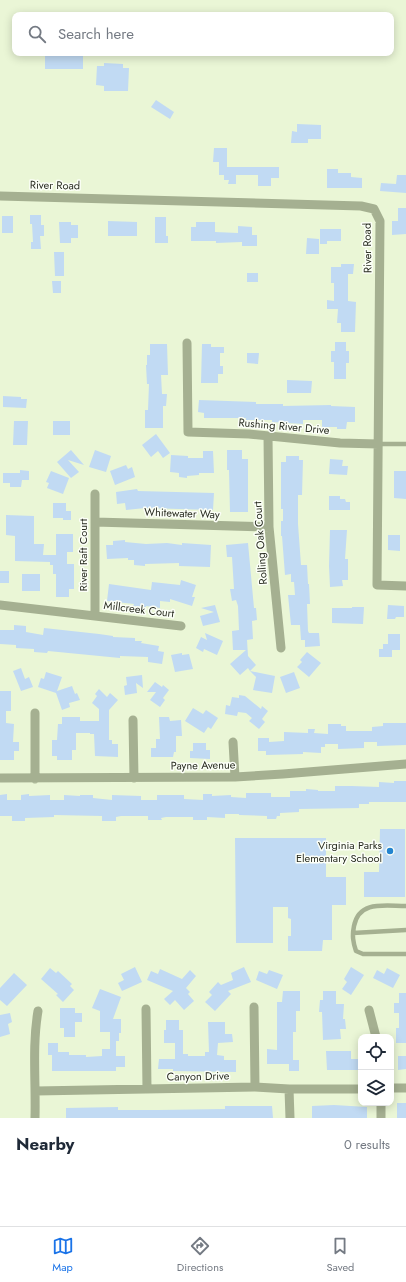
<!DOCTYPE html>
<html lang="en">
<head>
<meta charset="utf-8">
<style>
	:root { --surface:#fff; --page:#f2f2f3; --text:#1f2937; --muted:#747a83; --line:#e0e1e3; --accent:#1a73e8 }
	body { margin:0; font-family:Jost,sans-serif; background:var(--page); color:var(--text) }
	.controls { position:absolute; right:12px; bottom:12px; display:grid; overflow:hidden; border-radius:8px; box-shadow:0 2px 10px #0003 }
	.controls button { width:36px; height:36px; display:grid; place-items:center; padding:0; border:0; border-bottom:1px solid var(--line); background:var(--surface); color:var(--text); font:20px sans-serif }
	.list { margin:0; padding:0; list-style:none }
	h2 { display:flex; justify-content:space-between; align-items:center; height:52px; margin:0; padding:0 16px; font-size:17px }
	h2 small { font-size:13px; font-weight:400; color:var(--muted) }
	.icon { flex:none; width:22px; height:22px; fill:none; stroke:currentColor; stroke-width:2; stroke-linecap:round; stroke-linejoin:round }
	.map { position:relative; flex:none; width:406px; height:1118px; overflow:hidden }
	.search { position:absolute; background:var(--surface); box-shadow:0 2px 10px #0003; left:12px; right:12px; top:12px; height:44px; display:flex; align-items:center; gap:10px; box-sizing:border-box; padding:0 14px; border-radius:8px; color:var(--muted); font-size:15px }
	.sheet { height:108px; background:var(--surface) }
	nav { display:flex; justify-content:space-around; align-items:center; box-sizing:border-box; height:56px; border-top:1px solid var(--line); background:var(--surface); font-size:11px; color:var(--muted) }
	nav a { display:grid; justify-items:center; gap:2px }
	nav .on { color:var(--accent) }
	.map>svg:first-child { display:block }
</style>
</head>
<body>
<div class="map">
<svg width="406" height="1118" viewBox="0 0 406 1118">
	<rect width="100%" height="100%" fill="#eaf6d6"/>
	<path fill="#c1daf3" d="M45 53 83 54V69H45Z
		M104 63 123 64V68H129L128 91H104V86L96 85 97 66H104Z
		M156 100 174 112 170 119 151 107Z
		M297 124 321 125V139H308V143H291L292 131 297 132Z
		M214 148H227V167H279V178H271V186H258V175H236V184H228L229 180H224V175H219V162H213Z
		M327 169H338V173H351V177L362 178V188H327Z
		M397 175H406V193L380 191 381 183 396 184Z
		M398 208H406V234L392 235V221H398Z
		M30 215H41V225H44V236H40L41 249H31V242H33L32 224H30Z
		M2 216H13V233H2Z
		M155 217H166V236H168V243H155Z
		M108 221 137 222V236H108Z
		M59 222H71V225H78V238H71V243H60Z
		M196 222H215V232L238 233V226L252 227V235H257V246H242V242L216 243V241H191V227H196Z
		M320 229H341V241H327V244H320Z
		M307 238 319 239V254H306Z
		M54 252H64V276H55Z
		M341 264H354L353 274H348V301L356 302 355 332H341V323H337L338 309H327V300L334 301V283H331V267H341Z
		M247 273H258V282H247Z
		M52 281H61V293H53Z
		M335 342H346V351H349V363H346V379H334V362H331V351H335Z
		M150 344H167L168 375H161L162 394H167L166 406H163V428H145V410H148L149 384H147L146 365H147V355H150Z
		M202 344H211V347H224V353H220V366H223V374H218V383H201Z
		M247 353H259L258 364 247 363Z
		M287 380 312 381 311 393H287Z
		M3 396 21 397V399H27L26 408 3 407Z
		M199 400 256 402V404H283V406L331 405V406L355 407V422H347L346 429H337V427H322V420H303V424L272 422V420H246V418H204V413L198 412Z
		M14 421H28L27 445H13Z
		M53 421H70V435H53Z
		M156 434 170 453 163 458 158 451 151 457 142 445Z
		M71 450 84 465 68 460 79 472 71 478 57 462Z
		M95 450 111 456 106 472 89 467Z
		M227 450H242V459H248V512H230L229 470H227Z
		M203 451H213L214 473H199V475L187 476V478L179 477V473L170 472 171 455 188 456V458H203Z
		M286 456H299V460H303L302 495H298V524L301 565H307L308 584H309L310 604H307L308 631 309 633H319L320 646 305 647V640H301L300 625H291L288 595H295L294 582H291V574L285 575 282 536H281V521H283V509H281V462H286Z
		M330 459 343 460 342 466H348L347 475 329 474Z
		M126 465 128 469 132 467 135 477 115 485 110 471Z
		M20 470 29 471V480H22L21 487H10V483H3V473H20Z
		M51 471 69 478 63 494 47 488 49 483 46 482Z
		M394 471H406V499L394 498Z
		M137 489 138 491 214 493 213 510 145 508 126 510 125 503 117 504 116 492Z
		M329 496H340V499H345L346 502H350V510H329Z
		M53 503H66V511H71V520H63V518H53Z
		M6 515 34 516V544H44L43 555H56V534H73V552H67V564H74V589H69V597H56V574H53V565H50V562L15 561V536L6 535Z
		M330 530H347L345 559H348V580H342L343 586 330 587 329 566Z
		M388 535H400V551L388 550Z
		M125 540V542L146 544 167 543 182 545V543L211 545 210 567 179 566V563L145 564V566L134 565V560H128V558L107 559 106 545H113V541Z
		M248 543 254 608H256L257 620 252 621 253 639 247 640 248 656 256 665 250 671 248 668 240 675 230 664 246 650H233L232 631 239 630 238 606 236 600 232 601 230 589H234L232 557H227L226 545Z
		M0 571H9V583H0Z
		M22 574H40V591H22Z
		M181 580 196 585 192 597H195L192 606 170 599V602L160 601V608L146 606V607L133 606 134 604 107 601 109 584 151 590 152 582 180 585Z
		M215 605 220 622 203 626 200 616 214 612 201 608Z
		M388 605 404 606V617H396L395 619H387Z
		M352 607H364L363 624 332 623V608H352Z
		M14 625 26 626V632L43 635 44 628 99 634 113 636V637L135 638V641H142L141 643 159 646 158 651 164 652 162 664 148 662V657L120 656V658L48 651 47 653 34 652V649L16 648V645L0 644V630H14Z
		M205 633 223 641 217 655 204 649 203 652 196 648 201 637 207 640Z
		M388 634H400V650H392V657H379V649H383V644H388Z
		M307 652 321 663 309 677 297 667 302 662 300 660Z
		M182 653V655L189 654 193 669 175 672 171 655Z
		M21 668 25 679 29 677 33 687 21 691 13 671Z
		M250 671 275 676 272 693 253 690 256 677Z
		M46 672 62 677 57 691 72 686 75 694 77 693 80 700 69 703 70 707 62 710 56 693 38 687 41 678 44 679Z
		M294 672 300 688 286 693 280 677Z
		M142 675 143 688 136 683 137 693 125 695 124 686 127 685 126 677Z
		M155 682 162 687 163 685 169 690 163 698 165 700 160 707 150 700 156 692H147Z
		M99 689 107 697 110 693 118 700 109 710V740H112V744H118V757L95 756 94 734H90V733H76V750H72V760H57V756H52V740H57L58 724H62V717H80V721H99V709L92 703 97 696 95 694Z
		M0 691H11V711H6V723L14 724 13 742H19V751H14V760H0Z
		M239 695 245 696 261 709 262 706 268 711 262 719 265 722 259 729 249 721 252 718 246 713 238 712 237 716 225 714 226 705 230 706 232 697 239 698Z
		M193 708 203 714 206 710 218 718 211 729 208 727 204 733 185 721Z
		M159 717H169L170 721 181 720 182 736H176V752H174L173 757H151V748H156V739H160Z
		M383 723H406V745L377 746V742H364V748L338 749V744H325V747H321V753L303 752V754L266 755V751H258V738H269V742L284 741V732L308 733V729H315L314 733 328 734V724H341V726H346V731H372V727L383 726Z
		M193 743H206V750H210V759L190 758V751H193Z
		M394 781H406V802H369V804H359V808L299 809V812L280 813V816H277L276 819H267V816L239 815V814H225V818L207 817V820H193V817H166L161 818 162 820H148V816H121L116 817V821H102V816L54 815V817L25 818V821H12V816H0V795L7 794V800H21V795L29 794V796L50 795V800H64V795L80 796V795H93V798L112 800V795L141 796V800H157V795H184V799L203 800V794H212V796L231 795V797L246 798V793H271V797H290V791H306V789L318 790V791H335V786H352L379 787V782L394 783Z
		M380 829H405V897H364V872H379Z
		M235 838H326V877H346V905H332V940H323L322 951H288V936H291V919L288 918V907H273V943H236Z
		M135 967 142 982 122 991 118 983 124 980 121 974Z
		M244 967 251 982 228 991 231 994 215 1011 205 1002 212 995 209 992 218 982 221 985 233 980 231 973Z
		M351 967 364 975 351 995 342 989 347 982 344 979Z
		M50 968 56 973 58 971 72 984 70 986 74 990 63 1002 56 995 58 994 41 979Z
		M387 968 400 975 393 988 373 978 377 970 384 974Z
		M160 969 182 979 190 970 196 976 186 988 190 992 188 994 194 1001 184 1010 175 1000 170 1005 164 999 173 991 147 980 151 971 158 974Z
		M269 970 283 975 277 989 256 980 259 971 267 974Z
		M14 973 27 985 7 1006 0 1000V988Z
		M100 989 121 997 113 1019H121V1033H119V1041H116V1056H125V1067H116V1071H52V1055H48V1043H58V1052H69V1055H86V1057L102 1056V1049H110V1032H100V1011L92 1008Z
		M283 991H300V1011H296V1032H293V1060H299V1071H289V1064H267V1049L277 1050V1002H282Z
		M323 991H336V1004H344L343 1019H345L346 1029H340L341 1039 323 1040 322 1012H319L320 1000H323Z
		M399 993H406V1043H396V1028H399V1013H394V1003H399Z
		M60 1008H75V1013H82V1022H75V1037H64V1028H60Z
		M10 1013 12 1022 8 1024 10 1034 0 1037V1015Z
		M166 1020H179V1030H183V1054H188V1056H205V1052H209L208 1022H225V1034H232L233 1042 218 1043 217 1055 224 1056V1060H236V1072L173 1071V1069H158L159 1059H175V1043H164V1030H166Z
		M326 1051H351V1059H361V1070H327Z
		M398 1056H406V1069L398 1070Z
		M397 1103H406V1118H397Z
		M334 1105 367 1107V1118H312V1106Z
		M225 1106H272L273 1118H66V1108L118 1107V1110H158L225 1109Z"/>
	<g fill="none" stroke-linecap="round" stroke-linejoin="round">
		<path stroke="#a5b091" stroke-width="4.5" d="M378 444H406
			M406 906C385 906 359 900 354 926 352 936 353 942 356 951L363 954H406
			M353 933 406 930"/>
		<path stroke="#a5b091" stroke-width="9" d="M0 196 361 206 374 209 380 221 377 585 406 586
			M187 343 188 432 249 434 340 443 378 444
			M268 436 269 527 281 648
			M95 494V616
			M95 522 269 527
			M0 605 181 626
			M35 713V779
			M133 720 134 778
			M233 742 235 777
			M0 778 235 777 283 774 406 764
			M254 1007 255 1087
			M146 1009 147 1089
			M369 1010 376 1037
			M391 1088H406
			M289 1089 290 1118
			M36 1091 255 1087 289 1089H361
			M381 1103V1118
			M35 1118C36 1082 32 1046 38 1011"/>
	</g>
	<circle fill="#2384cf" stroke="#fcfff8" stroke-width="1.5" cx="390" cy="851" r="4"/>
	<g text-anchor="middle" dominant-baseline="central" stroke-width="3" stroke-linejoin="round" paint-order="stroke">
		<g font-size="11" fill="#282c20" stroke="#fcfff8">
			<text transform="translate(55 185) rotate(1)">River Road</text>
			<text transform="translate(367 248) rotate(-91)">River Road</text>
			<text transform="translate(284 426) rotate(5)">Rushing River Drive</text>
			<text transform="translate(182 513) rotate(2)">Whitewater Way</text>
			<text transform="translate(260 543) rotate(-94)">Rolling Oak Court</text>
			<text transform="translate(83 555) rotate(-90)">River Raft Court</text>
			<text transform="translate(139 609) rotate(7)">Millcreek Court</text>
			<text transform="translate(203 765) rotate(-1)">Payne Avenue</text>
			<text transform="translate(198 1076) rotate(-1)">Canyon Drive</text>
		</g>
		<g font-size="11" fill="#282c20" stroke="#fcfff8" text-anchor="end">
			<text x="382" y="845">Virginia Parks<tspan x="382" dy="13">Elementary School</tspan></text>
		</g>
	</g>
</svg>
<div class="controls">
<button><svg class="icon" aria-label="locate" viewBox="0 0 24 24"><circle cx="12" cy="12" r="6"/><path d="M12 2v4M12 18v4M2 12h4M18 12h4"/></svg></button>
<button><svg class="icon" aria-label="layers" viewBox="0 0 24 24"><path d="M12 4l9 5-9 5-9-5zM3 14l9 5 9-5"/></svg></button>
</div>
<div class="search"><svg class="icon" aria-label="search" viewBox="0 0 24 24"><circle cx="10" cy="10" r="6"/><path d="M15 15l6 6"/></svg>Search here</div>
</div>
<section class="sheet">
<h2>Nearby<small>0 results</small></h2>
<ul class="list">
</ul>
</section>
<nav>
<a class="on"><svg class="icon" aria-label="map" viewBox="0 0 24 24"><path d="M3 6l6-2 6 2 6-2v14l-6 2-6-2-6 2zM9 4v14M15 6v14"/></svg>Map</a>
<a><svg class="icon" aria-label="directions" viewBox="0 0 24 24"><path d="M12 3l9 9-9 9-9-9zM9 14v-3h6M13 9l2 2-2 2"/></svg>Directions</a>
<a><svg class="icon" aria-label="saved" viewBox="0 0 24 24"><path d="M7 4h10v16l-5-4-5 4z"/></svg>Saved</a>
</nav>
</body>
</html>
